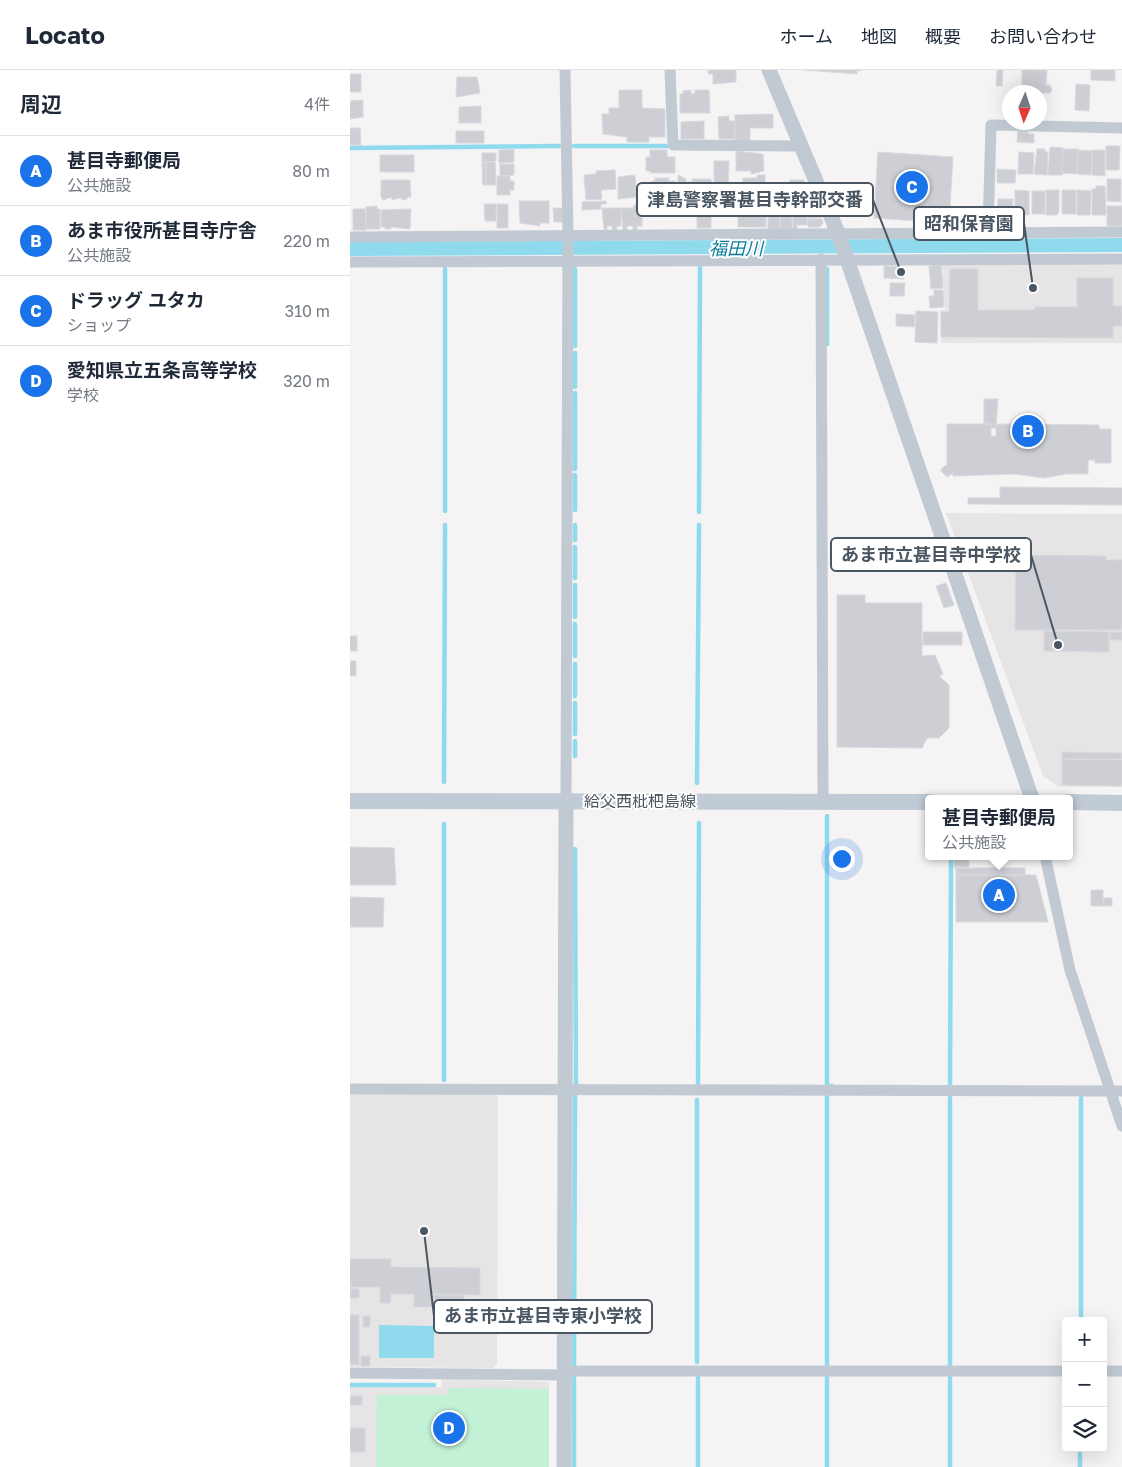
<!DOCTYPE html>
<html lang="ja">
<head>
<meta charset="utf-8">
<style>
	:root { --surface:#fff; --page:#f2f2f3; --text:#1f2937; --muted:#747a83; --line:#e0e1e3; --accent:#1a73e8 }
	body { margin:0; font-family:"Golos Text","Noto Sans JP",sans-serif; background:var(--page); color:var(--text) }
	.controls { position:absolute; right:15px; bottom:15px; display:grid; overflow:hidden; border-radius:5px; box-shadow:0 5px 20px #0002 }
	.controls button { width:45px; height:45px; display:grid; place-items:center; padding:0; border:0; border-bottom:1px solid var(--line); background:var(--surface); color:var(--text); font:25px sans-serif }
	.compass { position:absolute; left:652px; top:15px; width:45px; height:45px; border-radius:50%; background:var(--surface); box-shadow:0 5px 20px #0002; rotate:183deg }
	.you { position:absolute; left:491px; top:788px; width:18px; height:18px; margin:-12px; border:4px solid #fff; border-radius:50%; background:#1a73e8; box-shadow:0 0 0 8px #1a73e833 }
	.badge { display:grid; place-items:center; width:32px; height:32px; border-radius:50%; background:var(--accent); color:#fff; font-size:16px; font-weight:700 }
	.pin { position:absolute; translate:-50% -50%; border:2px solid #fff; box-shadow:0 1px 5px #0006 }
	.popup { position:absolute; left:575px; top:725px; width:148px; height:65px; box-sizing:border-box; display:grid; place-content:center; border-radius:5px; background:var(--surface); filter:drop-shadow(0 1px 4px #0005); font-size:16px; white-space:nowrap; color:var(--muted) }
	.popup b { font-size:19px; color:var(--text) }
	.popup::after { content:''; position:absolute; left:50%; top:100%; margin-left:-10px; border:10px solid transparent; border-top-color:var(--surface) }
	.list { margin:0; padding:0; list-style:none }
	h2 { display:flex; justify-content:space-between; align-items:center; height:65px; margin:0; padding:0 20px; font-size:21px }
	h2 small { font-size:16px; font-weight:400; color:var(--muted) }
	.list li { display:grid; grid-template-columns:32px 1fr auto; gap:15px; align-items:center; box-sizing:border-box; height:70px; padding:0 20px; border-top:1px solid var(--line) }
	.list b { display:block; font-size:19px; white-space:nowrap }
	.list p { margin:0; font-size:16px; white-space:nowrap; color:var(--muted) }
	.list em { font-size:16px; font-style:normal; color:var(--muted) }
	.icon { flex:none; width:28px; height:28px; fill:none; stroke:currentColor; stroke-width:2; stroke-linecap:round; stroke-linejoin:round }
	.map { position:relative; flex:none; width:772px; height:1397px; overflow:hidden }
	header { display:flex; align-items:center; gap:30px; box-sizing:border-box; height:70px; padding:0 25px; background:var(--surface); border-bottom:1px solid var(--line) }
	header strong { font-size:24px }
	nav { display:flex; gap:28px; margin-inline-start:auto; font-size:18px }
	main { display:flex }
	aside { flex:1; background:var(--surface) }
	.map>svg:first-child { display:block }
</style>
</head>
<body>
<header>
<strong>Locato</strong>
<nav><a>ホーム</a><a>地図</a><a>概要</a><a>お問い合わせ</a></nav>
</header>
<main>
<aside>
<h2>周辺<small>4件</small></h2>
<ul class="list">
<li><span class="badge">A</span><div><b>甚目寺郵便局</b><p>公共施設</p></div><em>80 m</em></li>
<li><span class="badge">B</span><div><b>あま市役所甚目寺庁舎</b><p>公共施設</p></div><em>220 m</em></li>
<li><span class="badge">C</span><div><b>ドラッグ ユタカ</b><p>ショップ</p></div><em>310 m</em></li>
<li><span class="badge">D</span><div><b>愛知県立五条高等学校</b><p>学校</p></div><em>320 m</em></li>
</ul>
</aside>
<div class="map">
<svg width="772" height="1397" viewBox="0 0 772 1397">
	<rect width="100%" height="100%" fill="#f5f3f3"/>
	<path fill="#e6e4e5" d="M772 193V273H591L590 240H595L592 195Z
		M596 443 772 444V717H709L693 706Z
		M143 1024 148 1027 147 1294 143 1298 0 1297V1025Z
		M92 1309 199 1312V1397H0V1316L91 1317Z"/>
	<path fill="#c3f1d5" d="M98 1318 199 1319V1397H26L27 1325H97Z"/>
	<path fill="#90daee" d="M772 168V182L0 186V172Z
		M29 1255 84 1256V1288H29Z"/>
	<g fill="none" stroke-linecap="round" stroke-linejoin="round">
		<path stroke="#90daee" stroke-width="4.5" d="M224 76H318
			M0 78 209 76
			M225 199V276
			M477 274V199
			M225 317V283
			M225 323V399
			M225 405V440
			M95 441V199
			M349 442 350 198
			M225 455V470
			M225 508V477
			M225 547V515
			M225 554V586
			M225 594V626
			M225 633V664
			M225 686V671
			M94 712 95 455
			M347 713 349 455
			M477 746V1016H482
			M225 779 226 1016H228
			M94 1010V754
			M348 1016 349 753
			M600 1016 601 786
			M600 1028V1295
			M731 1028V1251
			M347 1030V1292
			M477 1295V1026
			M224 1298 225 1026
			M224 1306V1397
			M348 1308V1397
			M600 1308V1397
			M0 1315H84
			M477 1397V1306
			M730 1397V1378"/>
	</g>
	<path fill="#cdcfd5" stroke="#d7d9de" d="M358 0H386V12L363 14V4H358Z
		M455 0H511L507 1V4Z
		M647 0H653L652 16H646Z
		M672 0H697L696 15H700L702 20 700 23H692L691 33 690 22H672Z
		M741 0H765V11L741 10Z
		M0 4H11V22H0Z
		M107 7H127L130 23 106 27Z
		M726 14 740 15 739 41 725 40Z
		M269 20H292V38L315 39V67H299V72H277V67L253 64 252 44H259V38H269Z
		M341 20V24L345 23V20H359L360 43H330V24H333V21Z
		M13 30V47L0 49V31Z
		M131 36V53H109V37Z
		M423 44V58H400V71H385V45Z
		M379 46V51H385V69H369L368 47Z
		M354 51V69H331V52Z
		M0 58H10L11 75H0Z
		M106 61H134V73H106Z
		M668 61H678V64H684V73L667 72Z
		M756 76H770L769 100H756Z
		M700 77 713 78 712 105H698Z
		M164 79V92L149 93V80Z
		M687 79H695V82H698L697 105 684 104Z
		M713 79H728L727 104 712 103Z
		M300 80H317V87H325V103H301L300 101H296V87H300Z
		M728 80 742 81 741 105 727 104Z
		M742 80H755V106L742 105Z
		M386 81 413 84 414 101 401 104V101H386Z
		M528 82 603 87 599 153 524 148Z
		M669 82 684 83 683 104H668Z
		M132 83H146V91L132 92Z
		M30 85H64V102H30Z
		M364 91H379L378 122H364Z
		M132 92H135L136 115H133Z
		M136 92H145L146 115H136Z
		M150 94H164V105L150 106Z
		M647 99 666 100 665 113H647Z
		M265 100 266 119 251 120 252 129 236 130 234 105 246 104V101Z
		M285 105 287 127 268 129V107Z
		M328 105 336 109V112H342V109H361V131H328Z
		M407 105H415V126H393V108H407Z
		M147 106H160V111H164V120H160V125H147Z
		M305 108H319L318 111H325V125L302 126V111H305Z
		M757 109H771V132L757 131Z
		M31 110H60L61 127H57V129L51 130 52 127 42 130V127L33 130 31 127Z
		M440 110H454V133H440Z
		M420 113H427V133H417V114Z
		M427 113H439V133H428Z
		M746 116H755L756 145H742V119H746Z
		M665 120 679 121V145H665Z
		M696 120H709V141L707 145H696Z
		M712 120H726V144H712Z
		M727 120 741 121 740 145H727Z
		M682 121H695V144H682Z
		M314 127H327V140H314Z
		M381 128 392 129V135H381Z
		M648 129H663L662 149H647Z
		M169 131H199V153H190V156L170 153Z
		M256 131V134H251V139L232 140V132Z
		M134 134H146V151H135Z
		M147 134H158V158H147Z
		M284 135H292V156H287V160H283V156H277V160H273L271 138H283Z
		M27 136V139H30V159H16V137Z
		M347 136H361V158H347Z
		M388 136 416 137V157H388Z
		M458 136H470V148H458Z
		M757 136H772V156H757Z
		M443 137H457V155H447V159L443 158Z
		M203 138H213V152H204Z
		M252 138H271V156H267V160H262V156H257V160L254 159Z
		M3 139H15L16 160H3Z
		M61 139 60 159 41 157V159H35V157H31V140Z
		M418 141H429L430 159H418Z
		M430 142H442V159H430Z
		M458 149H472L473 153 470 157H458Z
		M591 195 593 218 581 219 579 196Z
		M534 196 554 197V209L534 208Z
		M600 199H628V240H685V237H727V208H763V236H772V256H763V268L591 267V242H599Z
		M540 213H555L554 226H540Z
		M584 220H593L594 237 580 238 579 226H584Z
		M566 241 588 242 587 273 565 272Z
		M546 244 565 245 564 257 546 256Z
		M634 329H648L646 358H641V354H634Z
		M597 354H641V366H646V354L749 355V359H761V393H745V390H738V404H716L694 408 664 404 603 406V403L597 407 591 401 592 398 597 395Z
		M650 417 772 418V435L618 434V428H650Z
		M679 485 756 486V490H772V560H665L666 489H679Z
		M596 513 604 535 594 538 586 516Z
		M487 525H515V533H572V586L585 585 593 604 589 606 599 615V658L589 668H577L572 678 487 677Z
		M694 561 759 562V582L694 581Z
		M573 562H612V575H573Z
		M760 562H772V570H760Z
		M0 566H7V581H0Z
		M0 591H6V606H0Z
		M712 682 772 683V689H712Z
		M712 689 772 690V716L712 715Z
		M0 777 44 778 46 815H0Z
		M604 786H619V797H604Z
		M606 798H675V805H606Z
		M606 805H686L698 852H606Z
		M741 820H753V836H741Z
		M0 827 34 828 33 857H0Z
		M754 828H762V836H753Z
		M0 1189H41V1197L130 1198V1225L83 1224V1237H64V1224H41L40 1233H30V1217H0Z
		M0 1219H9V1228H0Z
		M84 1225H114V1237H84Z
		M0 1245H9V1295L0 1294Z
		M13 1246H20V1257H13Z
		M11 1286H20V1296H11Z
		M0 1326H12V1335H0Z
		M0 1358H15V1382H0Z"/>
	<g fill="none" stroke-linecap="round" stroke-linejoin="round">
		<path stroke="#c1cad2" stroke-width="11" d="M215 0 218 165 216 731
			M320 0 323 75 451 76
			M638 162 641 55 772 58
			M0 167 772 162
			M471 189 473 731
			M0 192 772 189
			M695 786 720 900 772 1056
			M0 1019 772 1021
			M215 1301H716
			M753 1301H772
			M0 1303 215 1305"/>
		<path stroke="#c1cad2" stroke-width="15" d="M419 0 488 163 682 729
			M214 1397 216 731"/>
		<path stroke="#c1cbd6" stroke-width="16" d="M0 731 579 732
			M719 732 772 733"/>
	</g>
	<g text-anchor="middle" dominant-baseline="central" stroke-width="4" stroke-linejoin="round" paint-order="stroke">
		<g font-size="16" fill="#4a5661" stroke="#fff">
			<text x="290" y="731">給父西枇杷島線</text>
		</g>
		<g font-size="18" font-style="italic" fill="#0c7c9b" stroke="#fff">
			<text x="386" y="178">福田川</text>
		</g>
	</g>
	<path fill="none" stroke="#4a5661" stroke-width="2" d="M551 202L523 130M683 218L674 153M708 575L681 485M74 1161L84 1246"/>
	<g fill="#4a5661" stroke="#fff" stroke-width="2">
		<circle cx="551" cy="202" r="5"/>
		<circle cx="683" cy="218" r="5"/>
		<circle cx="708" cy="575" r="5"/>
		<circle cx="74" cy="1161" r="5"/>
	</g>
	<g fill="#fff" stroke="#4a5661" stroke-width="2">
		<rect x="287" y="113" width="236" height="33" rx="5"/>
		<rect x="564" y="137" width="110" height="33" rx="5"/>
		<rect x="481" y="468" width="200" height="33" rx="5"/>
		<rect x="84" y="1230" width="218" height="33" rx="5"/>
	</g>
	<g font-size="18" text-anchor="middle" font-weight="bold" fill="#4a5661">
		<text x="405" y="136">津島警察署甚目寺幹部交番</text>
		<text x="619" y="160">昭和保育園</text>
		<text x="581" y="491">あま市立甚目寺中学校</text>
		<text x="193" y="1252">あま市立甚目寺東小学校</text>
	</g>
</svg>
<div class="controls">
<button>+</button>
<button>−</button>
<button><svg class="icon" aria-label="layers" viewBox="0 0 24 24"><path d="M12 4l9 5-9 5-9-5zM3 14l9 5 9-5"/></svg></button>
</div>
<svg class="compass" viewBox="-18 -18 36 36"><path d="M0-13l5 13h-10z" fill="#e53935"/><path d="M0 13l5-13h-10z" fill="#747a83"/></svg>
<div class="you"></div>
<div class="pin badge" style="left:649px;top:825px">A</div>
<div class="popup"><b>甚目寺郵便局</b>公共施設</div>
<div class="pin badge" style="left:678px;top:361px">B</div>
<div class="pin badge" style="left:562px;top:117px">C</div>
<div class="pin badge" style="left:99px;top:1358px">D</div>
</div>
</main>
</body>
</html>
